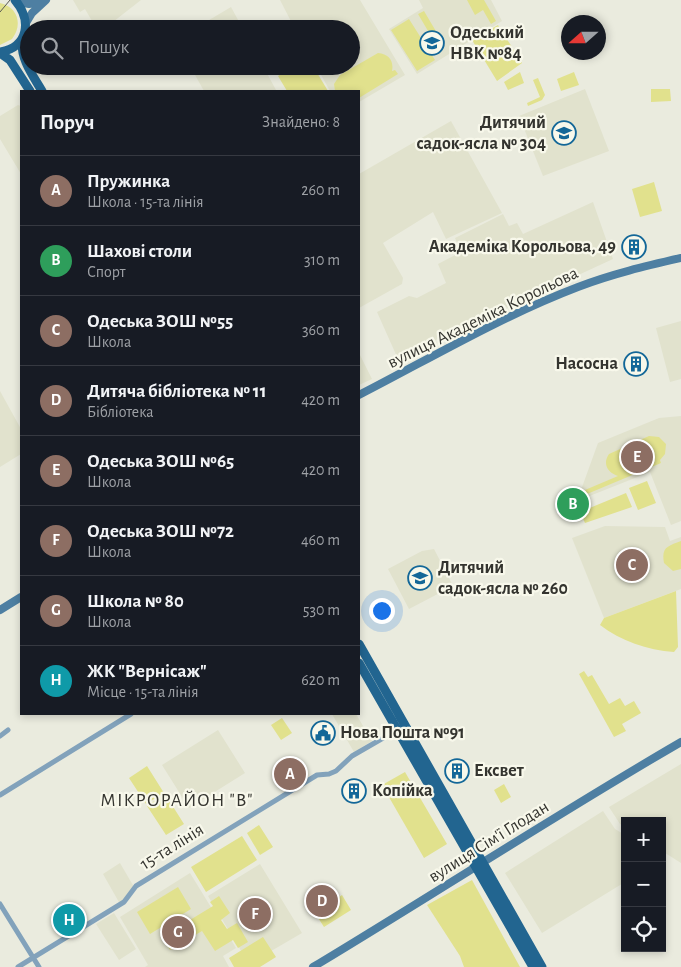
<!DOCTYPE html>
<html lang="uk">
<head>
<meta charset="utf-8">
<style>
	:root { --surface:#171b24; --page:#20242c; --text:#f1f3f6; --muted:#9ea1a6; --line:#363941; --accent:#8db4cc }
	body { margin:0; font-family:"Alegreya Sans",sans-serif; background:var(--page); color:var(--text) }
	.controls { position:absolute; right:15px; bottom:15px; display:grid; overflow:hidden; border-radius:0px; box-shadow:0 2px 8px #0003 }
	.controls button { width:45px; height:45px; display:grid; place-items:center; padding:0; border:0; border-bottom:1px solid var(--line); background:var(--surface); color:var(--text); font:25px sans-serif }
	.compass { position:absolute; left:561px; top:15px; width:45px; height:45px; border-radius:50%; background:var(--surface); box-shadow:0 2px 8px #0003; rotate:249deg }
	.you { position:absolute; left:381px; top:610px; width:18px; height:18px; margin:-12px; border:4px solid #fff; border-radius:50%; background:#1a73e8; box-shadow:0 0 0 8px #1a73e833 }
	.badge { display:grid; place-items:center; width:32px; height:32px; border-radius:50%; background:var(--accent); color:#fff; font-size:16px; font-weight:700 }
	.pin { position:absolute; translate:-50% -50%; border:2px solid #fff; box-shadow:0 1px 5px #0006 }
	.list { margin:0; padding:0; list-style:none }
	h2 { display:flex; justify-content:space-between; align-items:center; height:65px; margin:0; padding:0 20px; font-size:21px }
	h2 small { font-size:16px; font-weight:400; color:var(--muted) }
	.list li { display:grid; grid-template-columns:32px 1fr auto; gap:15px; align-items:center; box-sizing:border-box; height:70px; padding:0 20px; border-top:1px solid var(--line) }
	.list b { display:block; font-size:19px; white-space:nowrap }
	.list p { margin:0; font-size:16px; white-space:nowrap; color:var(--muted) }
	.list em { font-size:16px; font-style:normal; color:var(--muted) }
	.icon { flex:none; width:28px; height:28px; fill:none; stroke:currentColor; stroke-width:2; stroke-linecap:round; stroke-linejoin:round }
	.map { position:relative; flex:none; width:681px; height:967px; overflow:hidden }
	.search { position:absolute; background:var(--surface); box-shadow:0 2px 8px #0003; left:20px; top:20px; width:340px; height:55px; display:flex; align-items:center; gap:12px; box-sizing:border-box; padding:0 18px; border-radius:28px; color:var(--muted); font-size:19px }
	.panel { position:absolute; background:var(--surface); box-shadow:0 2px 8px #0003; left:20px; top:90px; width:340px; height:625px; border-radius:0px }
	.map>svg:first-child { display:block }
</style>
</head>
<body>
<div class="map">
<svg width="681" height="967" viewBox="0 0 681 967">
	<rect width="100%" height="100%" fill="#eaebde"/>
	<path fill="#e1e2cd" d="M73 0H141L104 29H97L89 22 92 21 85 9 80 12Z
		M280 0H360L405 75 359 102V91H330L316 66H351V29H295Z
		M419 0H491L502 21 417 74 389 29 423 8Z
		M231 7 243 29H194Z
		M190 66H263L276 90 204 91Z
		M585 89 609 151 543 176 519 116Z
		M18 105 21 106V174L0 139V116Z
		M451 121 502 213 446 239 433 212 383 243 403 278 402 284 359 308V174Z
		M593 202 613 259 507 308 505 305 398 359 377 312 409 296 417 298 446 283 438 264 461 252 455 238 503 214 509 226 517 223 523 234Z
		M681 321V379L670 382 656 328Z
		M359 353 372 379 359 385Z
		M0 391 21 429V454L0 467Z
		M681 416V521L671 525 650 472 577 501 598 443 659 418Z
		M605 526 665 527 670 541 681 537V589L604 618 572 538Z
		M434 549 453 586 409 609 388 569 422 551Z
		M332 714H356L372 741 354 752Z
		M218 730 245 773 189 808 162 765Z
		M681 764V863L662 851V821H625V827L620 824 609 807Z
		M603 811 615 829 625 835V882L542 933 505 873Z
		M120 863 134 887 120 904 103 874Z
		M260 864 302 933 249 964 208 896Z
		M190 873 236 948 223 956 229 967H145L148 965 120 917Z
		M114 913 136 949 119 960 96 924Z"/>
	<path fill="#e1e18d" d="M467 0H484L496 21 491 24 483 10 475 15Z
		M0 3C18 7 23 25 12 39L0 45Z
		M424 11 437 33 431 36 418 14Z
		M409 19 435 60 417 71 391 30Z
		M498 25 522 63 497 81 472 40Z
		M378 53C389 54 394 61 392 71L395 70 398 74 359 98V91H335L334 84 340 75Z
		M294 66H313L328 91H287L278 76Z
		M520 72 524 83 508 90 504 82Z
		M574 72 579 85 561 91 557 79Z
		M538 78 545 95 542 100 528 106 527 103 540 97 533 80Z
		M651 89H670L671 101 651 102Z
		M654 182 662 211 640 217 632 189Z
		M649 436 659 437 666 444 665 454 660 460 661 463 587 494 585 490 618 476C608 473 602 464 609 454Z
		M647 481 656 503 638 510 629 488Z
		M626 493 632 507 585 523 580 512Z
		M681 541V569L673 571 664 563C661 547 668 546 681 541Z
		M676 591 678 647 674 652C647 650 621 641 600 625L604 618Z
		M584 671 588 677 592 675 609 704 620 698 625 706 634 701 641 713 622 724 626 731 614 737 579 674Z
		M282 718 292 733 281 740 271 725Z
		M147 766 164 793 146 804 129 778Z
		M405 772 447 844 424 858 382 785Z
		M504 784 511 797 501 803 494 790Z
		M165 794 184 824 166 835 147 806Z
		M259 825 273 847 260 855 247 833Z
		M242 836 257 860 206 892 191 867Z
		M472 880 520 967H464L460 956 427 905Z
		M178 887 191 909 150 934 137 912Z
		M342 895 351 910 324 927 315 913Z
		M219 896 230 913 221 920 227 929 237 923 248 942 238 948 233 940 215 951 202 931 170 950 162 937 213 906 210 902Z
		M263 937 276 957 260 967H234L229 958Z"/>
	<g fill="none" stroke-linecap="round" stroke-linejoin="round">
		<path stroke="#82a2bb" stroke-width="5" d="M0 736 8 730
			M0 795 131 714
			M0 904 39 967
			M18 967 124 902 136 886 317 775 329 774 336 771 352 756 397 730"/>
		<path stroke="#4e7fa2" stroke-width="8" d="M16 1 29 4 44 1
			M26 23 32 13 46 0
			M359 395C431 358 502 316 578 287 612 274 646 266 681 258
			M0 610 21 597
			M313 967C436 893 557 814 681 742"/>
		<path stroke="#226590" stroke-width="9" d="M22 40C21 60 32 74 42 91
			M0 52C29 47 32 20 15 0
			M0 53 10 60 30 91
			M359 644 542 967
			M359 663 533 967"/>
		<path stroke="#585952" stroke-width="1" d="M0 12 10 0"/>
	</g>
	<defs>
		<g id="school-ring" transform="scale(1.25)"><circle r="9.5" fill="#f8f8eb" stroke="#136798" stroke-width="1.5"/><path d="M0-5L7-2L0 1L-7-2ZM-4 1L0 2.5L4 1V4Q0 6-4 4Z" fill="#136798"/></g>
		<g id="building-ring" transform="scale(1.25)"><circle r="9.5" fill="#f8f8eb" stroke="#136798" stroke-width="1.5"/><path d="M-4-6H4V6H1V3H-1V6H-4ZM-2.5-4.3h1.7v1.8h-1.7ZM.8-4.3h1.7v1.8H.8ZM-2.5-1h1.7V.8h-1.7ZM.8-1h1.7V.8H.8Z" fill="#136798"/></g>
		<g id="civic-ring" transform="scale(1.25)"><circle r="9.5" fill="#f8f8eb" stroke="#136798" stroke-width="1.5"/><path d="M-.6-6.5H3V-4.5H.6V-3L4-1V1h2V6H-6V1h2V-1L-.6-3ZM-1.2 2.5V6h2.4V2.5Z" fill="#136798"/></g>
	</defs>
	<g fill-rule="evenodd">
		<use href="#school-ring" x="432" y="43"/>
		<use href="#school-ring" x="564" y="133"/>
		<use href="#building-ring" x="634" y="247"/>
		<use href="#building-ring" x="636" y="364"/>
		<use href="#school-ring" x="420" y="578"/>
		<use href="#civic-ring" x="323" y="733"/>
		<use href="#building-ring" x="457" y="771"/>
		<use href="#building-ring" x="354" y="791"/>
	</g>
	<g text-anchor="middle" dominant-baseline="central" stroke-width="4.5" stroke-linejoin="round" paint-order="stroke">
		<g font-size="18" font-weight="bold" fill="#34342f" stroke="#f8f8eb" text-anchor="start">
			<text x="450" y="33">Одеський<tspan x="450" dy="21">НВК №84</tspan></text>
			<text x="546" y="123" text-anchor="end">Дитячий<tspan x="546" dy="21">садок-ясла № 304</tspan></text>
			<text x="616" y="247" text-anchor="end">Академіка Корольова, 49</text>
			<text x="618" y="364" text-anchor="end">Насосна</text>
			<text x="438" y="568">Дитячий<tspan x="438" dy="21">садок-ясла № 260</tspan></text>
			<text x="340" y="733">Нова Пошта №91</text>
			<text x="474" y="771">Ексвет</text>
			<text x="372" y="791">Копійка</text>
		</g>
		<g font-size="18" fill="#34342f" stroke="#f8f8eb">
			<text transform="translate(483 318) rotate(-26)">вулиця Академіка Корольова</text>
			<text transform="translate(489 842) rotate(-32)">вулиця Сім'ї Глодан</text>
			<text transform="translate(172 847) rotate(-32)">15-та лінія</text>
		</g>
		<g font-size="19" letter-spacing="1" fill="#34342f" stroke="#f8f8eb">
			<text x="177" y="800">МІКРОРАЙОН "В"</text>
		</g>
	</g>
</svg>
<div class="controls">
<button>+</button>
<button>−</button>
<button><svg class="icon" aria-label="locate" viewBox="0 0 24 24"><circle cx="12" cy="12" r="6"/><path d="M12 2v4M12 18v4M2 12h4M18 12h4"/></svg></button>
</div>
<svg class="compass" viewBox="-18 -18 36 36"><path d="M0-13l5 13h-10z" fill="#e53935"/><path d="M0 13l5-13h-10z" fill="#9ea1a6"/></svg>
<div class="you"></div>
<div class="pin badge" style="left:290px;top:774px;background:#8d6e63">A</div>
<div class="pin badge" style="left:573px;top:504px;background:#2e9e5b">B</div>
<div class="pin badge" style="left:632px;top:565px;background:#8d6e63">C</div>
<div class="pin badge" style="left:322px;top:901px;background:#8d6e63">D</div>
<div class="pin badge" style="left:637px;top:457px;background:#8d6e63">E</div>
<div class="pin badge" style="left:255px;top:914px;background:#8d6e63">F</div>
<div class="pin badge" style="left:178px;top:932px;background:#8d6e63">G</div>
<div class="pin badge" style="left:69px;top:920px;background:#0f9aa8">H</div>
<div class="search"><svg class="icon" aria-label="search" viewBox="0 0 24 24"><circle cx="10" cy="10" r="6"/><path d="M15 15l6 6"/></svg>Пошук</div>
<section class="panel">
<h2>Поруч<small>Знайдено: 8</small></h2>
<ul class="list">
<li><span class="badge" style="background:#8d6e63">A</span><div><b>Пружинка</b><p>Школа · 15-та лінія</p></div><em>260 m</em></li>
<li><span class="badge" style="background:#2e9e5b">B</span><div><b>Шахові столи</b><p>Спорт</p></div><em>310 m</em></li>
<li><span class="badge" style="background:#8d6e63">C</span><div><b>Одеська ЗОШ №55</b><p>Школа</p></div><em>360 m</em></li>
<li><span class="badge" style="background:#8d6e63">D</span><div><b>Дитяча бібліотека № 11</b><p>Бібліотека</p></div><em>420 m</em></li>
<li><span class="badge" style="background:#8d6e63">E</span><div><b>Одеська ЗОШ №65</b><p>Школа</p></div><em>420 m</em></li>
<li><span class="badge" style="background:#8d6e63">F</span><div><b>Одеська ЗОШ №72</b><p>Школа</p></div><em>460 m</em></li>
<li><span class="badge" style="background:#8d6e63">G</span><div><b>Школа № 80</b><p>Школа</p></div><em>530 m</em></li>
<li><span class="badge" style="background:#0f9aa8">H</span><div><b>ЖК &quot;Вернісаж&quot;</b><p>Місце · 15-та лінія</p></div><em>620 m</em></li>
</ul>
</section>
</div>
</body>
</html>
